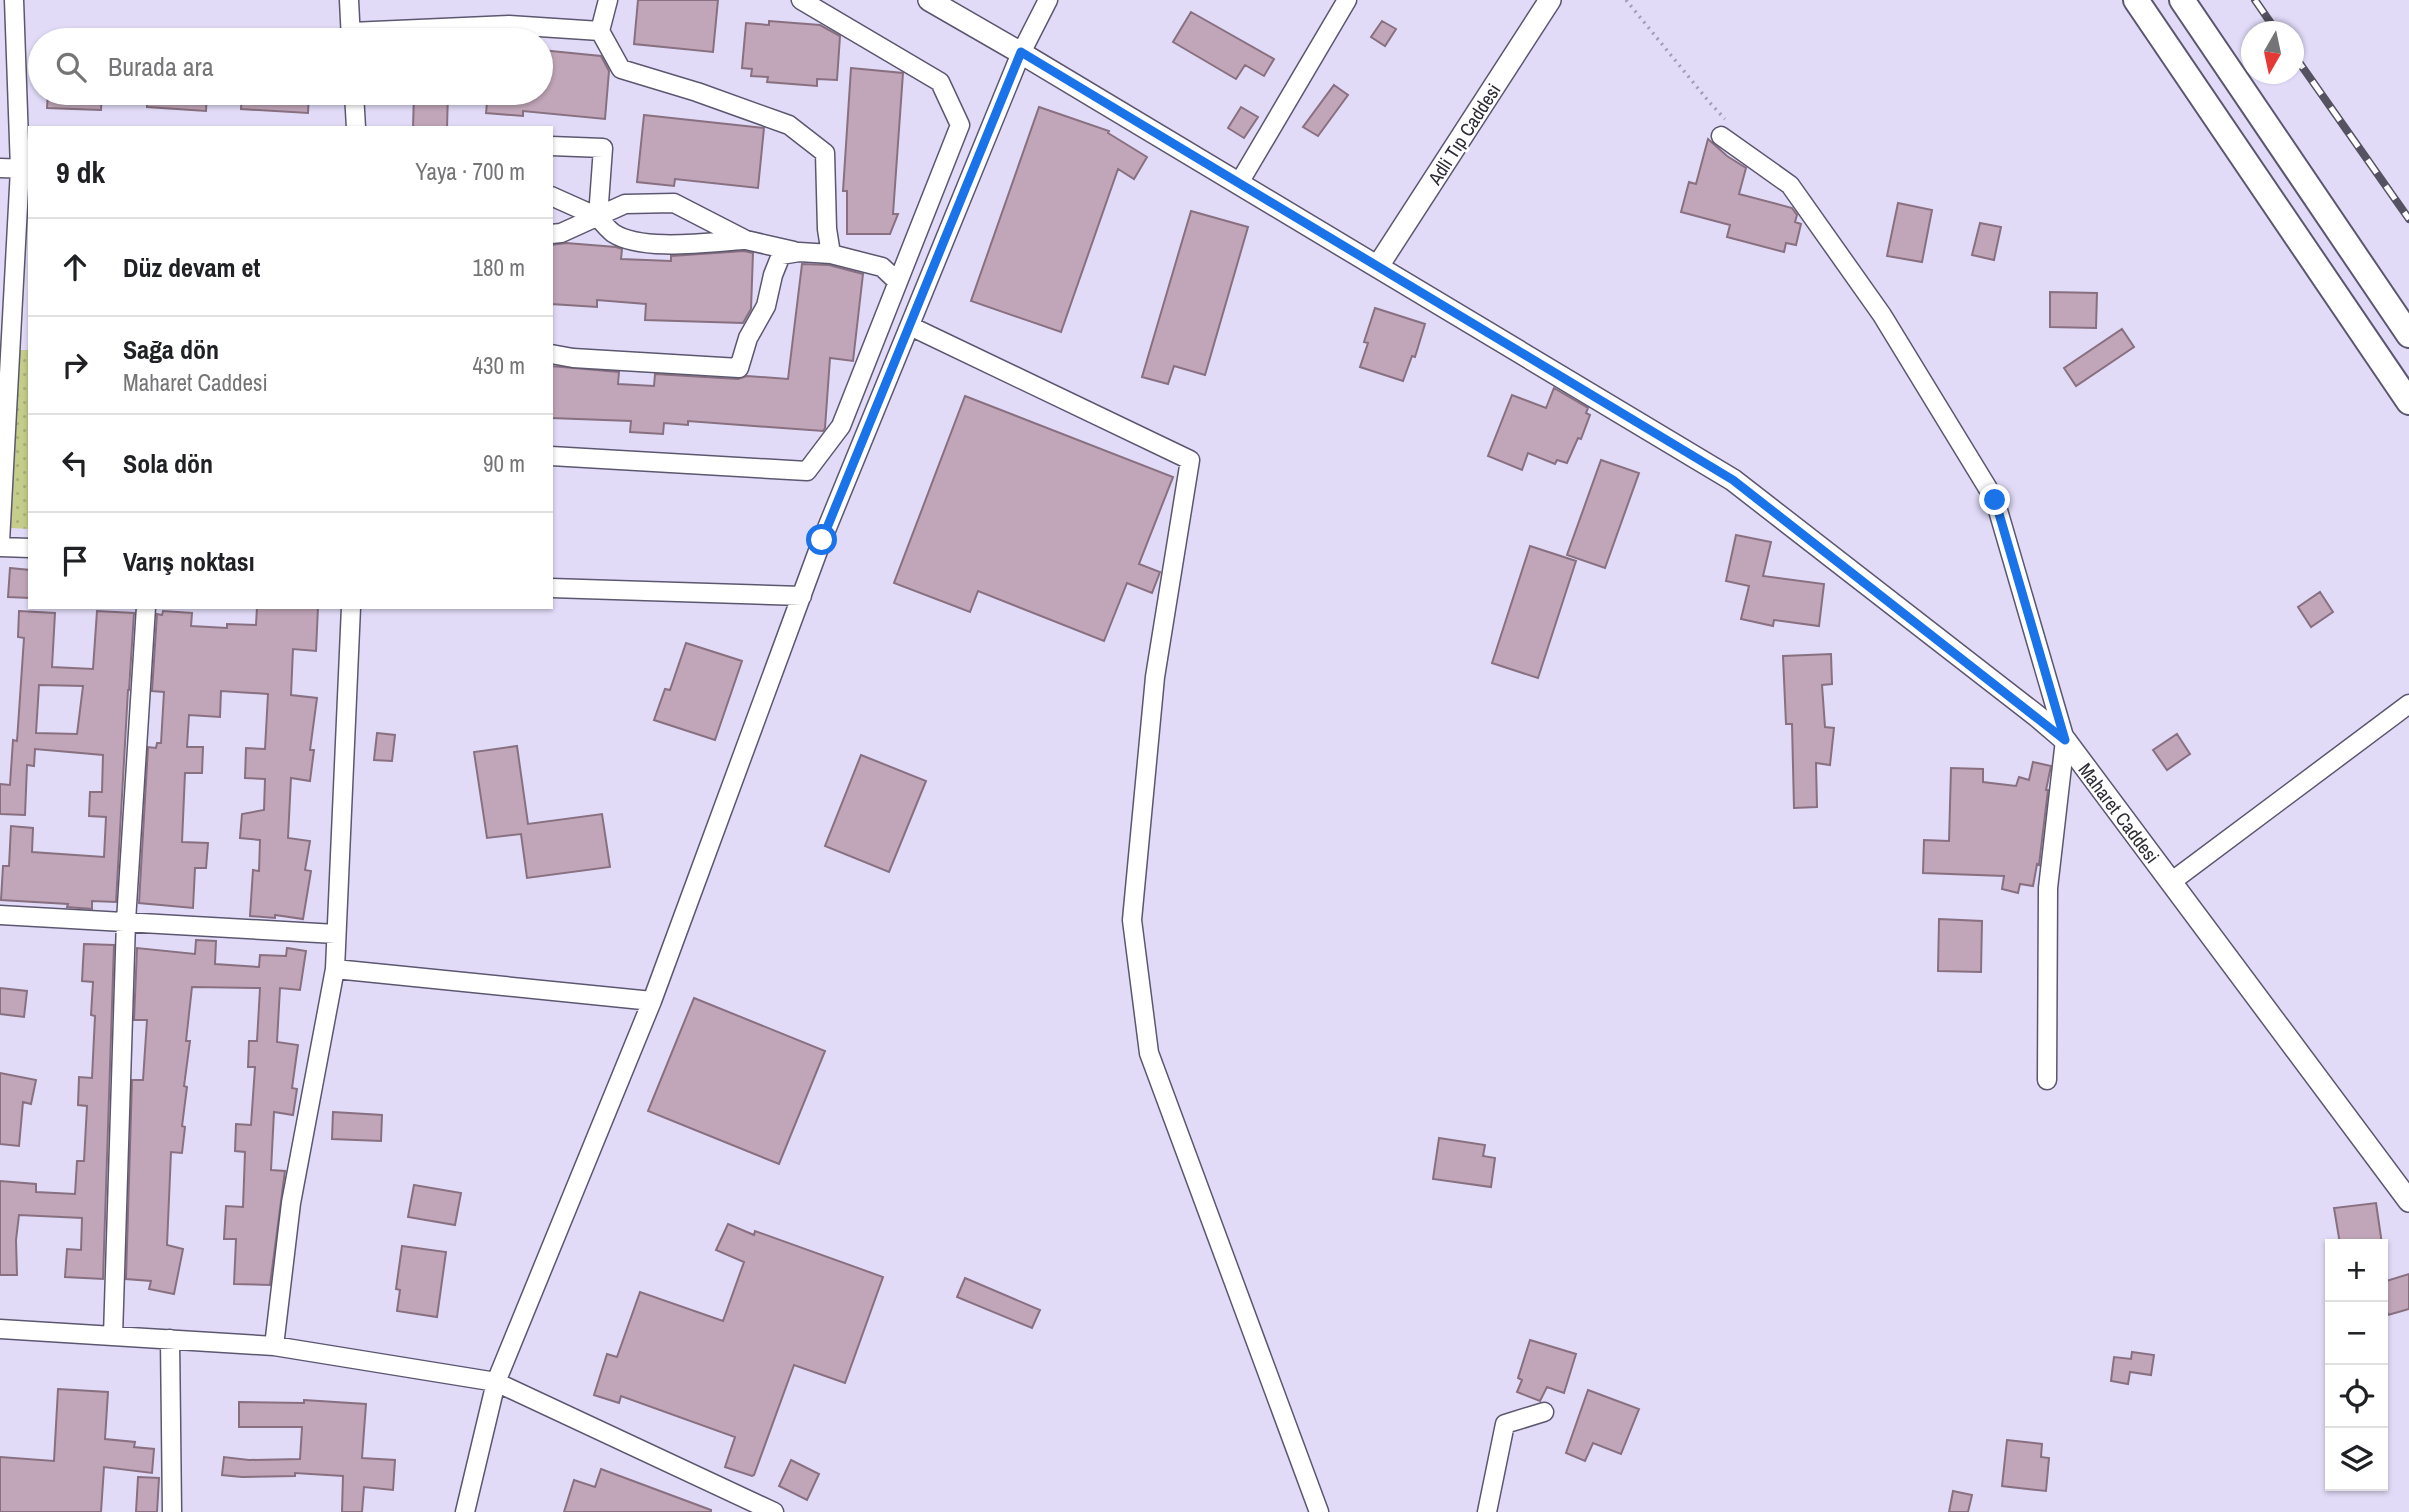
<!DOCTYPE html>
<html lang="tr">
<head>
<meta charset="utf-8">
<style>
	:root { --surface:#fff; --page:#f6f6f6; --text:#202124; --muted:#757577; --line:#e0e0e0 }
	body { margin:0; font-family:"Archivo Narrow",sans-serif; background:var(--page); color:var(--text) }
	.controls { position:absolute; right:21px; bottom:21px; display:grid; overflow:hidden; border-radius:0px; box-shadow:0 2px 5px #0004 }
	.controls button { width:63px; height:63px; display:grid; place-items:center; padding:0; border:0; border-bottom:2px solid var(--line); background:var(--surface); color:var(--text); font:35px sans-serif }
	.compass { position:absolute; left:2241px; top:21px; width:63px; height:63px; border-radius:50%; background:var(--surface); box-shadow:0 2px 5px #0004; rotate:189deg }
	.stop { position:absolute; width:21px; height:21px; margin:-16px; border:5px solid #1a73e8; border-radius:50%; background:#fff }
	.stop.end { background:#1a73e8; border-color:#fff; box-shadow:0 2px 7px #0008 }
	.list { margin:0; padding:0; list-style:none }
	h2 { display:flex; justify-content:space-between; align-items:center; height:91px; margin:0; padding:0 28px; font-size:30px }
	h2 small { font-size:23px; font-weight:400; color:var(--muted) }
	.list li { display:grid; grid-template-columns:46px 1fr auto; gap:21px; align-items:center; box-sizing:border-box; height:98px; padding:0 28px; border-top:2px solid var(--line) }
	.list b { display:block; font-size:26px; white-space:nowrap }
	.list p { margin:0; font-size:23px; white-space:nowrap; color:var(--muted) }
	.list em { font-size:23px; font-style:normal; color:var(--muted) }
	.icon { flex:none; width:38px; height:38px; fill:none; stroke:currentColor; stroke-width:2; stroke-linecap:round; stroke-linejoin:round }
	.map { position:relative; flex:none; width:2409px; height:1512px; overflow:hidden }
	.search { position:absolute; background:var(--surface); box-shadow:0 2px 5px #0004; left:28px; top:28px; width:525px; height:77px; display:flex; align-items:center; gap:18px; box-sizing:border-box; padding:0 24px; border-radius:38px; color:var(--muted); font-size:26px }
	.panel { position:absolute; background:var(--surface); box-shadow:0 2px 5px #0004; left:28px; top:126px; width:525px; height:483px; border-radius:0px }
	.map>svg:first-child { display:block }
</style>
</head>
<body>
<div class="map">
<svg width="2409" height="1512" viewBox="0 0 2409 1512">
	<defs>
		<pattern id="grass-dots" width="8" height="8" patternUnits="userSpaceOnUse" patternTransform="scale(1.75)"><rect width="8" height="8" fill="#c5cd8a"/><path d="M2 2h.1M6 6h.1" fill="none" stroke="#aab078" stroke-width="1.8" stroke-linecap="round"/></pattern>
	</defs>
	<rect width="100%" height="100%" fill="#e1dbf8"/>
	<path fill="url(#grass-dots)" d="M19 350H30V529L11 528Z"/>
	<path fill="#c0a6b8" stroke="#887081" stroke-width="2" fill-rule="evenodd" d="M638 0H718L713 52 634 44Z
		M1191 12 1274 59 1264 76 1245 65 1236 79 1173 42Z
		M769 21 820 25 840 36 837 80 817 79V86L767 82 768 77 751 76 752 69 742 68 746 23 769 25Z
		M1382 21 1396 29 1385 46 1371 37Z
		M541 50 601 56 609 71 605 119 523 111V116L486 113 488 93H541Z
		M851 68 903 73 893 214H898L890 234H847V191H843Z
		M1334 85 1348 95 1318 136 1303 127Z
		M48 93H102L101 110 47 108Z
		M147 93H207L206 111 147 107Z
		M242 93H309L308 113 241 109Z
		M414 93H448L447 128H413Z
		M1039 107 1109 131 1108 133 1147 157 1134 179 1118 169 1061 332 971 301Z
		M1241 107 1258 117 1244 138 1228 128Z
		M644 115 764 128 758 188 675 179 674 186 637 182Z
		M1708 139 1727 156 1746 168 1739 194 1792 208 1797 215 1795 222 1801 224 1796 245 1786 243 1784 252 1727 237 1730 225 1681 212 1689 182 1696 184Z
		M1898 203 1932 210 1922 262 1887 256Z
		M1191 211 1248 227 1205 375 1174 366 1168 384 1142 377Z
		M1980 223 2001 227 1994 260 1972 255Z
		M566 243 616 247 622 249 621 259 671 261V256L744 251 753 253 751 309 743 323 645 320 646 304 597 300V307L551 304V245Z
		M802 264 829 265 863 274 853 361 830 358 825 428 823 431 688 421V425L664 423 663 434 630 432 631 421 551 418V366L619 372 618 384 654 386 655 374 738 379 747 376 788 379Z
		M2050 292 2097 293 2096 328 2050 327Z
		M1375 308 1425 324 1415 357 1412 356 1403 381 1360 367 1368 343 1364 342Z
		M2122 329 2134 347 2076 386 2064 368Z
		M1554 388 1588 408 1586 413 1590 415 1581 439 1578 438 1567 463 1557 460 1555 464 1528 453 1522 470 1488 456 1512 395 1546 408Z
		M965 396 1173 477 1139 564 1160 572 1152 593 1127 583 1104 641 978 591 970 612 894 583Z
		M1601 460 1639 473 1605 568 1567 555Z
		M1736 535 1771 542 1763 576 1824 584 1819 626 1774 620 1773 626 1741 619 1749 586 1726 581Z
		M1530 546 1576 561 1538 678 1492 663Z
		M10 568 30 570V598L8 597Z
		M2320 592 2333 612 2311 627 2298 607Z
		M257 607H318L316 651 293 649 291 695 317 698 310 750H314L310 781 291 778 288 838 310 841 305 870 311 871 303 919 275 915V918L250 916 253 870 259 871 260 840 240 838 242 814 264 810 265 779 245 778 246 748 265 749 268 694 221 691 220 717 189 715 187 747H203L202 773H185L182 842 208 843 206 868H195L193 908 139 903 148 747 156 748 157 743H161L164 692 152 691 157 614 162 615 163 611 192 613 191 626 227 628V624L256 625Z
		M19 611 55 613 52 667 93 669 97 611 134 613 129 690H128L116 902 92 901V909L67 907 68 904 1 900 3 866H9L11 826 33 828 32 852 104 857 106 817 89 816 90 792H102L103 755 35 749 34 766 27 765 25 815 0 814V784L10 785 13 740 17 741 24 638 18 637ZM39 685 83 686 77 734 36 733Z
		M686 643 742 661 715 740 654 720 665 689 670 690Z
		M1831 654 1832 684 1822 685 1825 727 1834 728 1830 765 1816 763 1817 807 1794 808 1792 724H1786L1783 656Z
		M377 733 395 735 392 761 374 760Z
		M2177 734 2190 754 2167 770 2153 750Z
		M517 746 528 824 602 814 610 867 527 878 521 834 487 838 474 752Z
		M861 755 926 781 889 872 825 846Z
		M2033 762 2051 766 2046 790H2048L2039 865 2037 864 2033 886 2020 884 2018 893 2002 889 2004 876 1923 873 1924 840 1949 841 1951 768 1983 769V782L2016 786 2019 777 2029 780Z
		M1939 919 1982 921 1981 972 1938 971Z
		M196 940 216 941 215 964 259 967 260 955 286 956 287 948 306 951 300 990 280 988 277 1042 298 1045 292 1088 297 1089 293 1115 274 1112 271 1170 285 1171 270 1285 234 1284 236 1239H224L226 1206 243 1207 245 1152 235 1151 236 1124 251 1125 255 1067H248L249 1041H257L260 988 192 987 186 1041H190L184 1086 187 1087 182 1126 185 1127 182 1153 171 1152 167 1245 183 1249 174 1294 149 1289 151 1281 126 1279 132 1080H143L147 1020H134L137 948 195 954Z
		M84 944 114 945 103 1279 65 1277 67 1249 81 1250 82 1218 19 1215 16 1240 17 1275H0V1181L36 1184V1192L75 1194 77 1161H84L87 1106 78 1105 79 1077 92 1078 95 1016 91 1015 93 982 82 981Z
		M0 988 27 991 24 1017 0 1014Z
		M694 998 825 1051 779 1164 648 1111Z
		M0 1073 36 1080 31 1104 23 1102 19 1146 0 1144Z
		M333 1112 382 1115 381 1141 332 1139Z
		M1439 1138 1485 1145 1483 1156 1495 1158 1491 1187 1433 1179Z
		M414 1185 461 1193 455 1225 408 1217Z
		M2376 1203 2382 1244H2340L2334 1208Z
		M728 1224 754 1235 755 1231 883 1277 845 1383 794 1365 754 1475 752 1476 725 1467 735 1437 621 1396 619 1403 594 1395 607 1354 617 1357 640 1292 723 1321 744 1262 716 1250Z
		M402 1246 446 1252 437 1317 397 1311 400 1290 396 1289Z
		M2409 1274V1309L2388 1315 2383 1295V1282Z
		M965 1278 1040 1310 1032 1328 957 1297Z
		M1530 1340 1576 1354 1564 1393 1547 1387 1540 1401 1517 1392 1522 1380 1518 1378Z
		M2132 1352 2154 1355 2151 1375 2130 1372 2128 1384 2111 1381 2114 1357 2131 1359Z
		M58 1389 108 1392 105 1439 135 1442 134 1447 154 1449 152 1473 104 1467 101 1512H0V1457L54 1461Z
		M1588 1390 1639 1409 1621 1454 1593 1443 1585 1461 1566 1453Z
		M304 1400 366 1404 362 1458 395 1460 393 1490 364 1487 362 1512H342L343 1476 295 1473V1476L242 1477 222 1475 224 1457 249 1460 300 1459 302 1427H239V1402L304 1403Z
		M2007 1440 2042 1444 2041 1457 2049 1458 2046 1491 2002 1486Z
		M791 1460 819 1474 807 1500 779 1486Z
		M601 1469 711 1510V1512H564L574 1480 595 1487Z
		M138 1477 159 1478 157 1512H136Z
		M1953 1491 1972 1495 1968 1512H1949Z"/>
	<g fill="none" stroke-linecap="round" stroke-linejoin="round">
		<g stroke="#5c576f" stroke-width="21">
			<path id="minor" d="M349 0 351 40
				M600 31 608 0
				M351 32 509 25 600 31 621 69 697 92 789 125 825 153 827 229 831 254
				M354 93 356 128
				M1721 136 1790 185 1882 315 1995 500 2065 740 2048 888 2047 1080
				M551 146 603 148 598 217 551 196
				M0 168 30 169
				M1239 183 1347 0
				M598 217C602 222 608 229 613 233 642 252 710 242 743 240
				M551 234 561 233 625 204 674 203 746 240 794 251
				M910 326 1190 460 1155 677 1132 920 1149 1053 1319 1512
				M551 354 573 358 739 368 748 338 766 306 773 275 781 255 799 252 831 254 882 267 898 282
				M551 456 807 471 841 426 960 125 940 82 801 0
				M0 542 20 169 14 0
				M0 547 30 548
				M551 588 802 596
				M2171 882 2409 704
				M0 915 336 934
				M335 969 652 1001
				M0 1329 274 1346 496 1382 652 1001 822 540 1021 53 1048 0
				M113 1336 126 921 146 607
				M170 1339 172 1512
				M274 1346 291 1203 335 969 351 607
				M465 1512 496 1382 774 1512
				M1487 1512 1505 1424 1544 1412"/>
		</g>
		<g stroke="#5c576f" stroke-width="24">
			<path id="tertiary" d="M929 0 1021 53 1733 480 2037 716 2065 740 2409 1201
				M1378 266 1550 0"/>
		</g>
		<g stroke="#5c576f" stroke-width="28">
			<path id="secondary" d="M2136 0 2409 402
				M2182 0 2409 335"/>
		</g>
		<path stroke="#a19db3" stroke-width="3.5" stroke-dasharray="2 5" stroke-linecap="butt" d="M1626 0 1710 103 1725 119"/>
		<use href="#minor" stroke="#fff" stroke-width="18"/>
		<use href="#tertiary" stroke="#fff" stroke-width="21"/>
		<use href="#secondary" stroke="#fff" stroke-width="24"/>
		<g stroke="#555261" stroke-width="8">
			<path id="rail" d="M2255 0 2277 32
				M2294 55 2409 219"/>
		</g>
		<use href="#rail" stroke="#fff" stroke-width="5" stroke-dasharray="16" stroke-linecap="butt"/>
	</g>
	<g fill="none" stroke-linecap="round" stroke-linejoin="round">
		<path stroke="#1a73e8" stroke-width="9" d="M822 540 1021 52 1733 480 2065 740 1995 500"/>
	</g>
	<g text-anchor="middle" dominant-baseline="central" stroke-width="5" stroke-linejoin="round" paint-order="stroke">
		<g font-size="19" fill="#2d2b36" stroke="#fff">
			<text transform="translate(1464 134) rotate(-57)">Adli Tıp Caddesi</text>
			<text transform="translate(2119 813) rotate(53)">Maharet Caddesi</text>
		</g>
	</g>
</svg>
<div class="controls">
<button>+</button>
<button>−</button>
<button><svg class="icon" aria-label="locate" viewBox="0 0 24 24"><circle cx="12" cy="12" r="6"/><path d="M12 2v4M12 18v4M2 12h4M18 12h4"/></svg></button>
<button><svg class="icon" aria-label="layers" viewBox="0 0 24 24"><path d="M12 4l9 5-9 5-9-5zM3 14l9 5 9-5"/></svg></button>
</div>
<svg class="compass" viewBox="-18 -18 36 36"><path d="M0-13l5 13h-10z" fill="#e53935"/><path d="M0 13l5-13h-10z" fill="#757577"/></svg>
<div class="stop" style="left:822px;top:540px"></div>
<div class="stop end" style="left:1995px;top:500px"></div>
<div class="search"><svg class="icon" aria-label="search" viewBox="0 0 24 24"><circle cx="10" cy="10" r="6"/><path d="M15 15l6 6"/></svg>Burada ara</div>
<section class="panel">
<h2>9 dk<small>Yaya · 700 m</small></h2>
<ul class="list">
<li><svg class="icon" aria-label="ahead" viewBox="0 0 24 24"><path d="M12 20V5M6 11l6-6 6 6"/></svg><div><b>Düz devam et</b></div><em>180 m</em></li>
<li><svg class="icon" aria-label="right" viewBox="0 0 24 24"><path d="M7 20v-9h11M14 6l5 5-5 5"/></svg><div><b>Sağa dön</b><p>Maharet Caddesi</p></div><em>430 m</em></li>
<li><svg class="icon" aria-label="left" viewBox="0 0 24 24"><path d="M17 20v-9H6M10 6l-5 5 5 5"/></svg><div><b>Sola dön</b></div><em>90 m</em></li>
<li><svg class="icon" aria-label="arrive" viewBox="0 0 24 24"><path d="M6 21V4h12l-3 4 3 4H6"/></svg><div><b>Varış noktası</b></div></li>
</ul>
</section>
</div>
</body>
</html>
